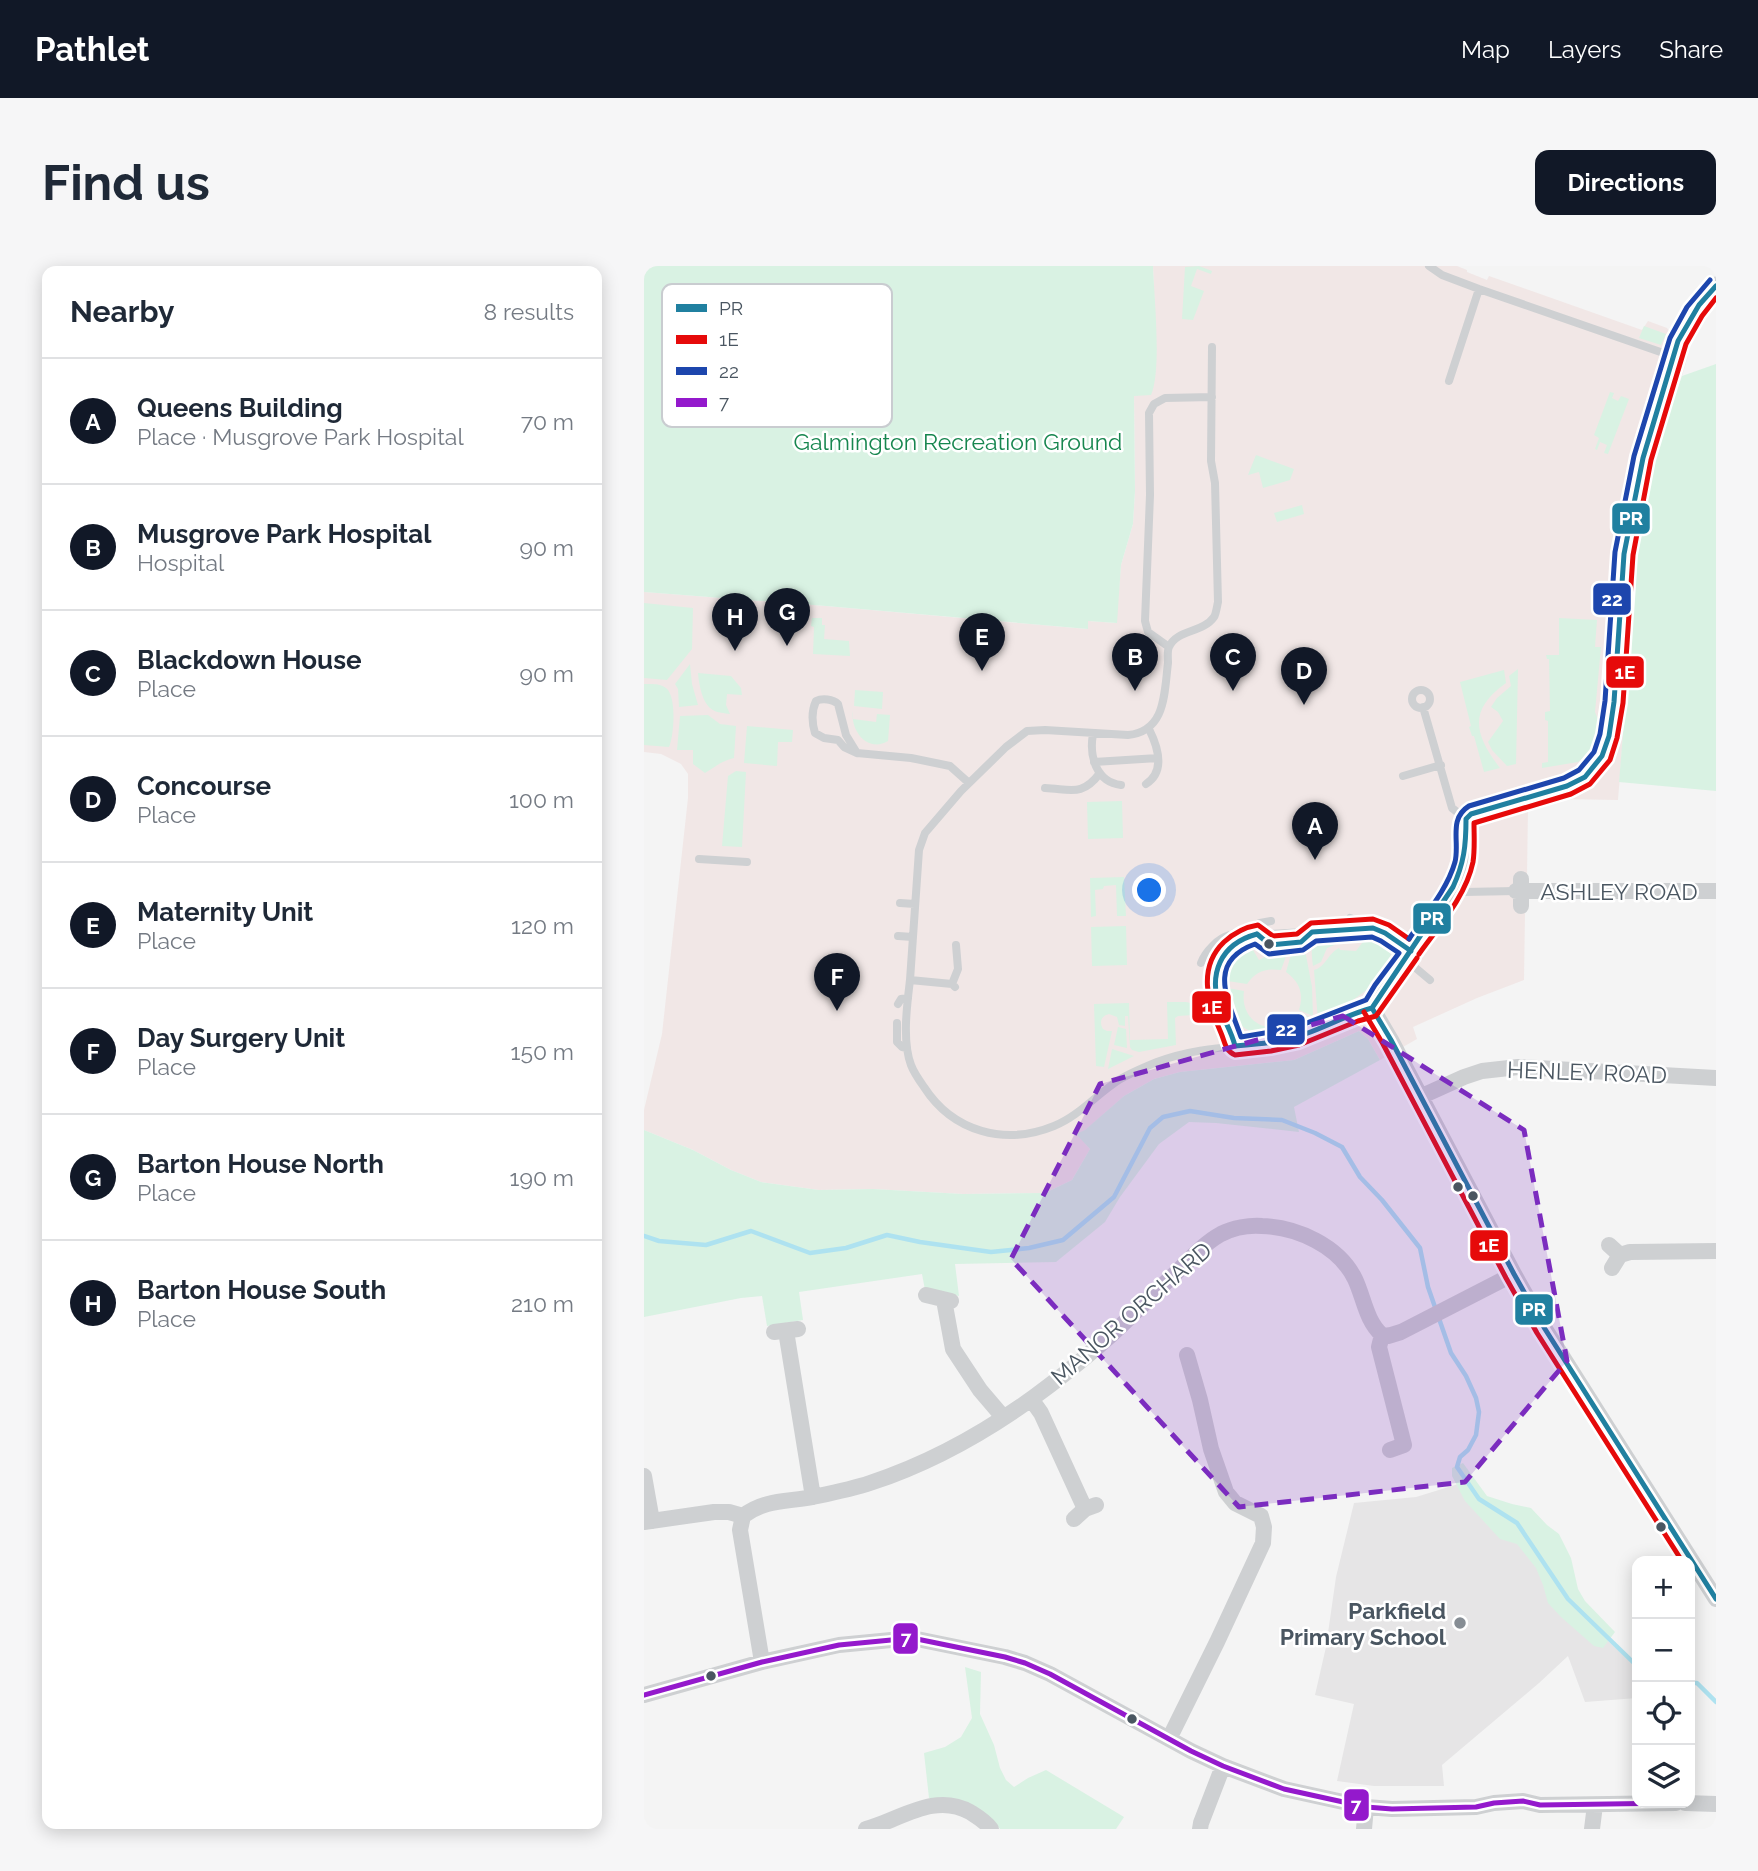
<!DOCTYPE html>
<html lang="en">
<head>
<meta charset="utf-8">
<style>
	:root { --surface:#fff; --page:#f6f6f7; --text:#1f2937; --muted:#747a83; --line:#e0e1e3; --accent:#111827 }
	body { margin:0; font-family:Raleway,sans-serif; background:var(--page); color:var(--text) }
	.controls { position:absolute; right:21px; bottom:21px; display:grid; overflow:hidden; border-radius:14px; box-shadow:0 4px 18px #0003 }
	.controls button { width:63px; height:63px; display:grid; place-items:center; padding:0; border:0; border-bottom:2px solid var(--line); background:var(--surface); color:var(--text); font:35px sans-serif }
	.you { position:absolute; left:506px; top:625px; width:24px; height:24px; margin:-18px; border:5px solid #fff; border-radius:50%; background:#1a73e8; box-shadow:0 0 0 10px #1a73e833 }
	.badge { display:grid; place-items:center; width:46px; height:46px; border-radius:50%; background:var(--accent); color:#fff; font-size:23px; font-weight:700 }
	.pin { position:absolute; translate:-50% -58px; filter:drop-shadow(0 2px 4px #0008) }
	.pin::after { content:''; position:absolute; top:37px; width:24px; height:21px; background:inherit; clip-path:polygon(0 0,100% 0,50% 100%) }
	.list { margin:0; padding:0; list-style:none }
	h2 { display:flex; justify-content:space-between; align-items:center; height:91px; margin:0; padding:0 28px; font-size:30px }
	h2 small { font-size:23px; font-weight:400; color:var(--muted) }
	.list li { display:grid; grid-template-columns:46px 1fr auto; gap:21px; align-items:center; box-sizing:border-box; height:126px; padding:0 28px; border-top:2px solid var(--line) }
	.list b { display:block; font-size:26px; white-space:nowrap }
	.list p { margin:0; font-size:23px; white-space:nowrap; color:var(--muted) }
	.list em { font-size:23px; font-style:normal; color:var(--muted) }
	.icon { flex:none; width:38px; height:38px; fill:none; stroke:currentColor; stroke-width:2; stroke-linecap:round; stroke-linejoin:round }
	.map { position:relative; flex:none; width:1072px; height:1563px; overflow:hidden; border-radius:14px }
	header { display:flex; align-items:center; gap:42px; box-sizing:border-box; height:98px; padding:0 35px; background:var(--accent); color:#fff }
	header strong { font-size:33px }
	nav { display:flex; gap:38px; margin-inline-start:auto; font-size:24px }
	.intro { display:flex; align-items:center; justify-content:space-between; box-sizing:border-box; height:168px; padding:0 42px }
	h1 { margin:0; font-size:49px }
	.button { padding:18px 32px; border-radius:14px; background:var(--accent); color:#fff; font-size:24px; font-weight:700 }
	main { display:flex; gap:42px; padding:0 42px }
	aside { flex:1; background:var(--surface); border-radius:14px; box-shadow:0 4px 18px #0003 }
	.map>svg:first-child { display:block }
</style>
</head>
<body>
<header>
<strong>Pathlet</strong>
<nav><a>Map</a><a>Layers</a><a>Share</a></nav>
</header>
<div class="intro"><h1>Find us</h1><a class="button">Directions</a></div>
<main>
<aside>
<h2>Nearby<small>8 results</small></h2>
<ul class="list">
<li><span class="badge">A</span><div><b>Queens Building</b><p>Place · Musgrove Park Hospital</p></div><em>70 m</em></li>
<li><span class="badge">B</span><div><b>Musgrove Park Hospital</b><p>Hospital</p></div><em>90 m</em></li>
<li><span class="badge">C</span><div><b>Blackdown House</b><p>Place</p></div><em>90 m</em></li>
<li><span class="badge">D</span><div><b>Concourse</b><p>Place</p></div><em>100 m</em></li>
<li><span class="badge">E</span><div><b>Maternity Unit</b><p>Place</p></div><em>120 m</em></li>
<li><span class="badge">F</span><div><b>Day Surgery Unit</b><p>Place</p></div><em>150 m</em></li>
<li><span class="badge">G</span><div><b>Barton House North</b><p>Place</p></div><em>190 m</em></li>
<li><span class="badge">H</span><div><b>Barton House South</b><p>Place</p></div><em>210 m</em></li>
</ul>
</aside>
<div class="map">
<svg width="1072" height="1563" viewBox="0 0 1072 1563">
	<rect width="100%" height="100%" fill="#f4f4f4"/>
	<path fill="#e6e5e6" d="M821 1216 961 1372 993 1402V1432L941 1436 924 1390 895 1417 798 1499 800 1520H730L693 1515 710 1438 671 1429 682 1381 692 1311 710 1237 772 1231Z"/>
	<path fill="#f1e7e6" d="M509 0H813L823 4V6L843 14 845 10 998 64 1004 55 1023 62 1044 90 1038 110 1020 159 1003 220 996 262 974 534 919 533 884 542 883 609H871V646L881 647 880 714 833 732 769 761 773 773 736 794 724 773 715 765 650 794 536 806 510 813 480 830 441 865 433 868 446 883 428 914 401 927 319 928 229 923 175 924 117 916 87 904 49 884 0 864V844L18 768 44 532V508L37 498 17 488 0 486V326L182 340 443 363 444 355 472 357 477 299 489 258 491 225 490 129 512 80Z"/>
	<path fill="#d9f2e3" d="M0 0H509C510 30 518 104 507 129L490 130 491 225 489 258 477 299 473 357 444 355V363L182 340 0 326Z
		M555 0 568 5 567 8 553 3 547 20 560 25 549 54 538 53 541 1Z
		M1000 60 1022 68 1017 79 995 72Z
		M1072 98V525L975 516 996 262 1003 220 1020 159 1038 110Z
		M966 126 970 127 968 132 974 135 977 130 985 133 964 188 960 187 963 179 956 176 953 184 951 183 955 172 950 169Z
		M612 189 650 203 646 214 619 222 615 206 604 209Z
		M658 239 660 248 633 256 630 247Z
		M0 337 49 342 48 383 23 414 0 412Z
		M168 352H178V359H181L180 373 205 375 206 390 169 388 170 361 167 360Z
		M915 352 953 354 951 381H957L951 446 956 458V470L942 490 934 496 898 502V497L904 496V455L901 454V446L906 445 905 393H903L902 389H915Z
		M46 398 48 418 54 439 35 441 34 423 31 418Z
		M874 403 872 498 863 500 848 484 844 476 859 455 854 446 847 441 853 432 867 420 865 410Z
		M860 404 862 417C824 444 830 468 856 502L840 506 830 470H828L825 461 827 460 816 416Z
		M54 407 87 410 97 422 98 429 83 428 82 439 86 448C81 447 73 447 69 444 58 438 55 418 54 407Z
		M0 418C7 418 16 417 22 422 33 430 30 470 25 481L0 479Z
		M211 424 239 426 238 443 210 440Z
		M209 445V453L232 456 233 448 246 449 244 475C224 487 206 465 209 445Z
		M64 449 76 458 92 460 90 492C77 495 73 500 61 507L49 498V484H33L36 450Z
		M103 460 149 464 148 476H134L133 500 100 497Z
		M92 505 102 506 98 581 78 580 84 510Z
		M478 535 479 572 444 573 443 536Z
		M480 611 482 650H473L472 619 460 620 459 623 451 624 452 650 447 651 446 612Z
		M482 660 483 699 448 700 447 661Z
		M728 668C785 694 696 743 674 755L670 704C683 700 683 688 695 682L696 684 712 685 724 669Z
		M684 671H697L698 673 693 678 683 682 677 696 669 700C667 684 665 673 684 671Z
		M609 684 615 694 628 687 644 685 637 704C622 702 612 705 603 718L577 714 578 706 588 686 594 691Z
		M661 684 668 721 669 750 655 744C660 728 656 716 642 706L648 685Z
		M578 721 600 725C595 759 633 775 654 746L669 753 671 757C656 762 638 769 622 769 596 768 580 744 578 721Z
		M523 736H542L551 738V745L549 749 534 750 531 752 532 779 495 786 488 784 486 781 484 750H481V760L475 759 473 751 465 748C457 750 455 756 459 763L463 765H468L460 801 452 800 450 738 485 737 486 774 524 773Z
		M474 761 482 763 483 782 470 779Z
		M715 765 724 773 736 794 650 841 655 866 572 857 545 856 515 878 476 931 461 956 412 996 311 998 315 1030 281 1024 278 1008 155 1026 159 1054 123 1060 118 1030 97 1032 0 1051V864L49 884 87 904 117 916 175 924 229 923 319 928 401 927 428 914 446 883 432 868 441 864 480 830 510 813 536 806 650 794Z
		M468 783 490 790 464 803Z
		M819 1197 843 1230 868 1238 887 1242 903 1259 915 1268 927 1292 934 1323 941 1335 971 1366 959 1382 950 1380 917 1351 904 1337 899 1319 892 1302 873 1278 856 1273 821 1235 808 1210V1202Z
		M321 1401 337 1406 336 1448 350 1479 356 1502 362 1514 370 1521 384 1512 402 1504 480 1551 472 1563H356C333 1535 320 1534 285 1532L280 1487 301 1481 317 1471 328 1452Z"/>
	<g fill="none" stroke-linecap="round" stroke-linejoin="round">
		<path stroke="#aee2f0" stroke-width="4.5" d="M0 970 15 975 62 979 107 965 166 987 202 982 243 969 276 976 347 986 385 982 419 974 470 931 506 862 519 851 546 845 590 852 638 854 671 867 698 881 716 911 738 934 776 982 784 1021 807 1087 822 1110 832 1132 835 1146 832 1169 824 1184 816 1191 813 1201 835 1233 873 1257 924 1333 993 1400
			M1046 1417H1053L1072 1436"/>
		<path stroke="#ced0d2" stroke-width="8" d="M785 0 798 9 835 23 1028 90
			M805 115 835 23
			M525 381 504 366 501 355 506 229 505 147 510 138 521 132 568 131
			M768 433a9 9 0 1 1 18 0a9 9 0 1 1-18 0Z
			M779 441 808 542 822 553
			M449 468C445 490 452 516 477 519
			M213 487 202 469 194 438C189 433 178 432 172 435 167 446 168 457 171 467L180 472 194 474 200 481 213 487 267 492 306 500 325 517
			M450 496 514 492
			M759 510 797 499
			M502 518C522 505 514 481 505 463
			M401 522C427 523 438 531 456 507
			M55 593 103 596
			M809 621 820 626 872 625
			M256 637 271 638
			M706 652 726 660
			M590 667 616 657 627 655
			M613 668 626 679 657 676 668 666
			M254 670 269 671
			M761 693 786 714
			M557 697C561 686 574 672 586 669 591 668 599 670 604 671
			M266 714 275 584 281 567 317 525 362 481 383 465 401 464 484 469C522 465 520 428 524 397 524 393 523 385 525 381 533 363 559 367 570 351 572 348 573 340 574 336L571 217 567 195 568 81
			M308 718 314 703 312 679
			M311 721 308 718 266 714C263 739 258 775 267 799 270 807 275 814 280 821 309 866 361 880 410 860 435 850 453 828 475 814 486 807 501 801 513 796 541 785 572 782 602 779 617 777 634 777 649 772 676 765 700 748 728 742
			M560 737 568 750 580 753
			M254 738 257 733 264 732
			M253 757V776L258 781 263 782
			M591 780C589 769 583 759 579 749 564 710 571 686 609 669L729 662 741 667 765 683"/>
		<path stroke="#ced0d2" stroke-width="16" d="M877 613V640
			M872 625H1072
			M728 742 747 774 870 1008 901 1063 1072 1333
			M778 830 820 811 838 805 874 801 1072 812
			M965 979 976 989 968 1002
			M976 989 986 986 1072 985
			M282 1029 307 1035
			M300 1034 309 1083 336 1124 359 1151
			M142 1065 169 1231
			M130 1066 154 1063
			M738 1069 735 1081 760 1179 746 1184
			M387 1133 397 1147 441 1243
			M0 1210 8 1255
			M99 1250 96 1264 118 1396
			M430 1253 441 1243 452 1239
			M0 1256 70 1246H85L99 1250C121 1233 144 1236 169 1231 188 1227 208 1223 226 1217 284 1198 340 1167 390 1131 424 1106 457 1080 487 1050 504 1034 520 1018 537 1002 549 990 562 976 577 968 589 962 605 959 618 960 653 961 695 980 711 1013 720 1032 722 1055 738 1069L744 1070 757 1066 870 1008
			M0 1429 118 1396 195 1379 268 1372 361 1391 381 1397 406 1408 547 1485 579 1500 640 1523 722 1541 748 1543 832 1541 850 1537 879 1535 896 1539 1032 1537
			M525 1473 573 1376 619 1277 620 1261 617 1250 591 1237 582 1226 567 1183 556 1134 543 1089
			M1041 1537 1072 1538
			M222 1563C256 1554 290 1526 326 1546 334 1551 341 1555 347 1563
			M556 1563 557 1557 579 1500
			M720 1563 722 1541
			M948 1563 951 1539"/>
		<path stroke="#ced0d2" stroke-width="19" d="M728 742 809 621 818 602 822 579V553L827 548 923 520 941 511 958 490 965 470 970 436 980 288 990 232 999 192 1034 75C1044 55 1055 35 1072 20"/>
		<g stroke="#fff" stroke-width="10">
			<path id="bus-1" d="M613 668 626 679 657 676 668 666 729 662 741 667 767 685
				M728 742 747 774 870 1008 901 1063 1072 1333
				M591 780C615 778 639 776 661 768 684 760 705 748 728 742L809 621C820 597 822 580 822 553L827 548 923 520 941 511 958 490 965 470 970 436 980 288 999 192 1034 75 1055 39 1072 20
				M591 780C588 767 581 756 576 743 564 708 576 678 613 668"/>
		</g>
		<g stroke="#fff" stroke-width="10">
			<path id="bus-2" d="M765 673 745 659 729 653 667 657 653 668 629 670 614 659C601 661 590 667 580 676 553 702 564 737 577 767 581 776 581 785 591 789L627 785 655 779 714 755 732 750 773 692
				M775 688C795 660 822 630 829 596 831 583 830 570 830 557L927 528 946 518 966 494 973 472 979 437 989 289 1007 194 1042 78 1058 50 1072 32
				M720 746 739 778 862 1012 893 1067 1038 1295"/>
		</g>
		<g stroke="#fff" stroke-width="10">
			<path id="bus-3" d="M728 671 737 675 755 687 731 719 722 734 650 762 597 771C585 736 561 696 611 678L625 688 659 684 672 675Z
				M765 673C781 649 803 624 811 596 816 576 804 553 825 540L920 512 935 504 950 486 956 468 961 435 971 286 990 190 1026 72 1043 41 1066 14"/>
		</g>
		<g stroke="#fff" stroke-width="10">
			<path id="bus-4" d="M0 1429 118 1396 195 1379 268 1372 361 1391 381 1397 406 1408 547 1485 579 1500 640 1523 722 1541 748 1543 832 1541 850 1537 879 1535 896 1539 1032 1537"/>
		</g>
		<use href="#bus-1" stroke="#2080a0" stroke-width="5"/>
		<use href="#bus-2" stroke="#e60a0a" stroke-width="5"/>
		<use href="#bus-3" stroke="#1d46ad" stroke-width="5"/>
		<use href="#bus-4" stroke="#9419cc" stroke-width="5"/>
	</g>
	<path fill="#7b2cbf" fill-opacity="0.2" stroke="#7b2cbf" stroke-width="5" stroke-dasharray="14 9" stroke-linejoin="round" d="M699 750 880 864 923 1095 821 1216 595 1241 367 993 456 818Z"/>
	<g fill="#4a5661" stroke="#fff" stroke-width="2.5">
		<circle cx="625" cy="678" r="6"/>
		<circle cx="814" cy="921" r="6"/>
		<circle cx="829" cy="930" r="6"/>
		<circle cx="1017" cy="1261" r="6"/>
		<circle cx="67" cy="1410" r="6"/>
		<circle cx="488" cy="1453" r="6"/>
	</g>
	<circle fill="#868d94" stroke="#fff" stroke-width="2.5" cx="816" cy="1357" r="7"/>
	<g text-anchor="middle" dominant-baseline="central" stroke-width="5" stroke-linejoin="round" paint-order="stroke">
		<g font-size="23" fill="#17864f" stroke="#fff">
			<text x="314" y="175">Galmington Recreation Ground</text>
		</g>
		<g font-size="23" fill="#4a5661" stroke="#fff">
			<text x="975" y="625">ASHLEY ROAD</text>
			<text transform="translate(943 806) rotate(2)">HENLEY ROAD</text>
			<text transform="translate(487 1047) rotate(-41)">MANOR ORCHARD</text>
		</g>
		<g font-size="23" font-weight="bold" fill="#4a5661" stroke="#fff" text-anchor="end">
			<text x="802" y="1344">Parkfield<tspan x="802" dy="26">Primary School</tspan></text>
		</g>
	</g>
	<rect x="18" y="18" width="230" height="143" rx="10" fill="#fff" stroke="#c9ccd0" stroke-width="2"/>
	<rect x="32" y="38" width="31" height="8" fill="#2080a0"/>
	<rect x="32" y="69" width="31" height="9" fill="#e60a0a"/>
	<rect x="32" y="101" width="31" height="8" fill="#1d46ad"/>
	<rect x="32" y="132" width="31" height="9" fill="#9419cc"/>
	<g font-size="19" fill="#4a5661">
		<text x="75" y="49">PR</text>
		<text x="75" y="80">1E</text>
		<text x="75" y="112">22</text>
		<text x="75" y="143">7</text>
	</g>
	<g stroke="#fff" stroke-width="2.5">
		<rect x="967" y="236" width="40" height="33" rx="7" fill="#2080a0"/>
		<rect x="948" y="316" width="40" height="34" rx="7" fill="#1d46ad"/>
		<rect x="961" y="389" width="40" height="34" rx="7" fill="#e60a0a"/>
		<rect x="768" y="636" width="40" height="33" rx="7" fill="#2080a0"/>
		<rect x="547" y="724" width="41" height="34" rx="7" fill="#e60a0a"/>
		<rect x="622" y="747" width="40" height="33" rx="7" fill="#1d46ad"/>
		<rect x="825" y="963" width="40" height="33" rx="7" fill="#e60a0a"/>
		<rect x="870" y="1027" width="40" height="33" rx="7" fill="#2080a0"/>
		<rect x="248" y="1356" width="27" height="33" rx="7" fill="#9419cc"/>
		<rect x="699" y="1522" width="27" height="34" rx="7" fill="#9419cc"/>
	</g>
	<g font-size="19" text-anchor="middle" font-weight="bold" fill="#fff">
		<text x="987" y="259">PR</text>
		<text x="968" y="340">22</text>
		<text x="981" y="413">1E</text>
		<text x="788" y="659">PR</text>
		<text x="568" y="748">1E</text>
		<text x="642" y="770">22</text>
		<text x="845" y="986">1E</text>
		<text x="890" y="1050">PR</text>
		<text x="262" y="1379">7</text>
		<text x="712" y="1546">7</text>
	</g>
</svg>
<div class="controls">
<button>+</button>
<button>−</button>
<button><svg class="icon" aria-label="locate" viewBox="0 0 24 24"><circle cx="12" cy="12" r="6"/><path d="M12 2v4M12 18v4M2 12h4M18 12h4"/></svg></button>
<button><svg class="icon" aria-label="layers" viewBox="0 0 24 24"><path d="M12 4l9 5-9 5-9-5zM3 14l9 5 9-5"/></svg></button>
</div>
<div class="you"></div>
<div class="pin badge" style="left:671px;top:594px">A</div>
<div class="pin badge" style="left:491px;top:425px">B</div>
<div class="pin badge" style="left:589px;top:425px">C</div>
<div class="pin badge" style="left:660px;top:439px">D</div>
<div class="pin badge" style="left:338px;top:405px">E</div>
<div class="pin badge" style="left:193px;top:745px">F</div>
<div class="pin badge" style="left:143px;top:380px">G</div>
<div class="pin badge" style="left:91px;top:385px">H</div>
</div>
</main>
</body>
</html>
